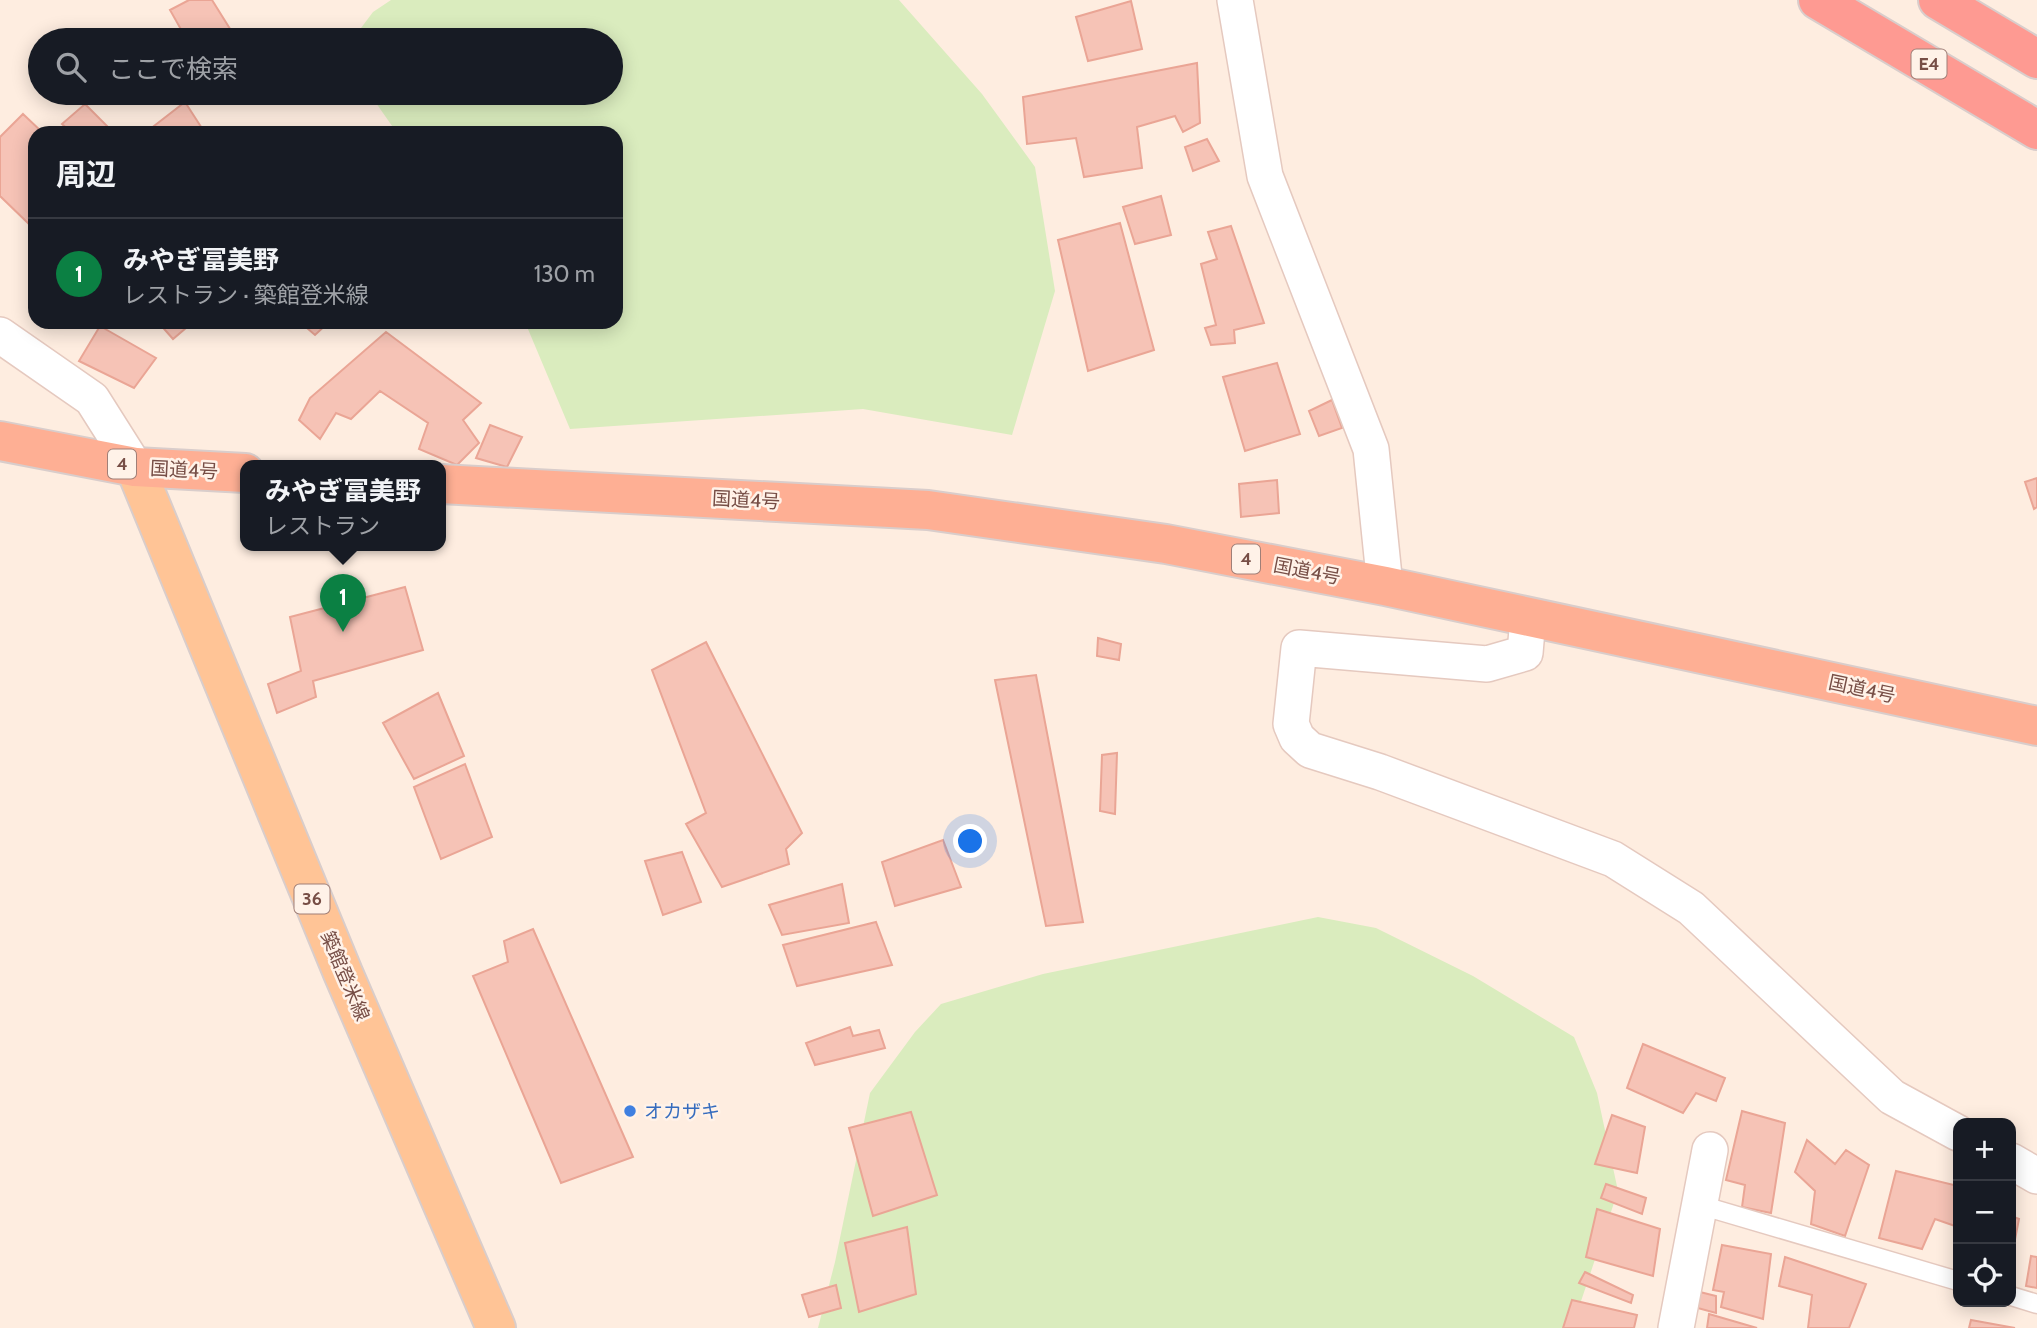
<!DOCTYPE html>
<html lang="ja">
<head>
<meta charset="utf-8">
<style>
	:root { --surface:#171b24; --page:#20242c; --text:#f1f3f6; --muted:#9ea1a6; --line:#363941; --accent:#0b8043 }
	body { margin:0; font-family:Cabin,"Noto Sans JP",sans-serif; background:var(--page); color:var(--text) }
	.controls { position:absolute; right:21px; bottom:21px; display:grid; overflow:hidden; border-radius:14px; box-shadow:0 4px 18px #0003 }
	.controls button { width:63px; height:63px; display:grid; place-items:center; padding:0; border:0; border-bottom:2px solid var(--line); background:var(--surface); color:var(--text); font:35px sans-serif }
	.you { position:absolute; left:971px; top:842px; width:24px; height:24px; margin:-18px; border:5px solid #fff; border-radius:50%; background:#1a73e8; box-shadow:0 0 0 10px #1a73e833 }
	.badge { display:grid; place-items:center; width:46px; height:46px; border-radius:50%; background:var(--accent); color:#fff; font-size:23px; font-weight:700 }
	.pin { position:absolute; translate:-50% -58px; filter:drop-shadow(0 2px 4px #0008) }
	.pin::after { content:''; position:absolute; top:37px; width:24px; height:21px; background:inherit; clip-path:polygon(0 0,100% 0,50% 100%) }
	.popup { position:absolute; left:240px; top:460px; width:206px; height:91px; box-sizing:border-box; display:grid; place-content:center; border-radius:14px; background:var(--surface); filter:drop-shadow(0 2px 5px #0005); font-size:23px; white-space:nowrap; color:var(--muted) }
	.popup b { font-size:26px; color:var(--text) }
	.popup::after { content:''; position:absolute; left:50%; top:100%; margin-left:-14px; border:14px solid transparent; border-top-color:var(--surface) }
	.list { margin:0; padding:0; list-style:none }
	h2 { display:flex; justify-content:space-between; align-items:center; height:91px; margin:0; padding:0 28px; font-size:30px }
	h2 small { font-size:23px; font-weight:400; color:var(--muted) }
	.list li { display:grid; grid-template-columns:46px 1fr auto; gap:21px; align-items:center; box-sizing:border-box; height:112px; padding:0 28px; border-top:2px solid var(--line) }
	.list b { display:block; font-size:26px; white-space:nowrap }
	.list p { margin:0; font-size:23px; white-space:nowrap; color:var(--muted) }
	.list em { font-size:23px; font-style:normal; color:var(--muted) }
	.icon { flex:none; width:38px; height:38px; fill:none; stroke:currentColor; stroke-width:2; stroke-linecap:round; stroke-linejoin:round }
	.map { position:relative; flex:none; width:2037px; height:1328px; overflow:hidden }
	.search { position:absolute; background:var(--surface); box-shadow:0 4px 18px #0003; left:28px; top:28px; width:595px; height:77px; display:flex; align-items:center; gap:18px; box-sizing:border-box; padding:0 24px; border-radius:38px; color:var(--muted); font-size:26px }
	.panel { position:absolute; background:var(--surface); box-shadow:0 4px 18px #0003; left:28px; top:126px; width:595px; height:203px; border-radius:21px }
	.map>svg:first-child { display:block }
</style>
</head>
<body>
<div class="map">
<svg width="2037" height="1328" viewBox="0 0 2037 1328">
	<rect width="100%" height="100%" fill="#feede0"/>
	<path fill="#daecbe" d="M391 0H899L982 94 1035 167 1055 291 1012 435 863 409 570 429 525 322H616V133H397L369 93H611V40H352L373 12Z
		M1318 917 1376 928 1473 976 1574 1037 1597 1093 1618 1191 1572 1328H818L835 1262 870 1093 915 1032 941 1004 1043 974Z"/>
	<path fill="#f6c3b6" stroke="#eaa595" stroke-width="2" d="M189 0H212L237 40H187L170 10Z
		M1131 1 1142 49 1088 61 1076 17Z
		M1197 63 1200 123 1183 132 1175 116 1137 127 1142 168 1084 177 1076 138 1027 144 1023 97Z
		M185 102 205 133H145Z
		M85 104 113 132 72 133 62 124Z
		M23 114 43 133H35V220L30 225 0 196V137Z
		M1207 139 1219 161 1193 171 1185 147Z
		M1161 196 1171 235 1135 244 1123 207Z
		M1120 223 1154 350 1088 371 1058 240Z
		M1231 226 1264 323 1234 330 1235 343 1211 345 1205 328 1216 325 1201 264 1217 259 1208 232Z
		M158 322H193L173 339Z
		M300 322H329L315 335Z
		M100 326 156 358 134 388 79 361Z
		M386 332 481 403 463 420 479 443 457 465 419 449 428 423 380 391 351 419 336 413 320 439 299 420 310 398Z
		M1277 363 1300 434 1245 451 1223 377Z
		M1332 400 1342 428 1319 436 1309 411Z
		M490 425 522 437 507 467 476 458Z
		M2037 478V507L2034 509 2025 482Z
		M1277 480 1279 513 1241 517 1239 484Z
		M405 587 423 650 313 681 316 697 277 713 268 684 301 671 290 617Z
		M1098 638 1121 644 1119 660 1097 656Z
		M706 642 802 833 786 849 789 864 722 887 686 824 706 813 652 670Z
		M1036 675 1083 922 1046 926 995 680Z
		M438 693 464 756 414 779 383 723Z
		M1117 753 1115 814 1100 811 1102 755Z
		M465 764 492 837 441 859 414 787Z
		M943 840 961 887 895 906 882 862Z
		M682 852 701 902 663 915 645 861Z
		M842 884 849 923 782 935 769 905Z
		M876 922 892 965 797 986 783 945Z
		M533 929 633 1157 561 1183 473 976 508 962 504 941Z
		M850 1027 853 1036 879 1030 885 1048 815 1065 806 1043Z
		M1643 1044 1725 1078 1716 1101 1696 1093 1683 1113 1627 1088Z
		M1742 1111 1785 1123 1771 1213 1742 1207 1745 1185 1726 1180Z
		M911 1112 937 1195 873 1216 849 1128Z
		M1612 1115 1645 1127 1637 1173 1595 1164Z
		M1807 1140 1835 1164 1846 1150 1869 1165 1845 1236 1811 1224 1815 1191 1795 1172Z
		M1896 1171 1958 1186V1227L1935 1219 1922 1249 1879 1238Z
		M1606 1184 1646 1198 1642 1214 1601 1198Z
		M1597 1209 1660 1229 1653 1276 1586 1257Z
		M2011 1216 2019 1219 2011 1260Z
		M907 1227 916 1294 859 1312 845 1243Z
		M1722 1245 1771 1254 1763 1319 1721 1307 1724 1292 1713 1290Z
		M2031 1256 2037 1257V1288L2026 1286Z
		M1785 1257 1866 1284 1849 1328H1808L1812 1295 1779 1286Z
		M1585 1272 1633 1295 1631 1303 1579 1283Z
		M836 1285 841 1308 809 1317 802 1295Z
		M1696 1291 1716 1296V1313L1694 1307Z
		M1572 1300 1637 1315 1634 1328H1563Z
		M1709 1314 1757 1328H1707Z
		M1971 1320 2015 1328H1969Z"/>
	<g fill="none" stroke-linecap="round" stroke-linejoin="round">
		<g stroke="#e5c9bf" stroke-width="21">
			<path id="service" d="M1700 1205 1958 1281
				M2011 1296 2037 1304"/>
		</g>
		<g stroke="#e5c9bf" stroke-width="38">
			<path id="minor" d="M1235 0 1265 176 1371 449 1385 586
				M0 335 92 399 135 467
				M1528 618 1525 653 1487 664 1299 648 1291 724 1297 738 1310 750 1380 772 1613 859 1691 908 1892 1097 1958 1133
				M2011 1161 2037 1176
				M1676 1328 1710 1150"/>
		</g>
		<g stroke="#d9cdcb" stroke-width="42">
			<path id="primary" d="M135 467 343 973 496 1328"/>
		</g>
		<g stroke="#d9cdcb" stroke-width="42">
			<path id="trunk" d="M0 441 135 467 245 473
				M441 484 928 510 1166 544 1385 586 2037 726"/>
		</g>
		<g stroke="#d9cdcb" stroke-width="42">
			<path id="motorway" d="M1818 0 2037 130
				M1938 0 2037 59"/>
		</g>
		<use href="#service" stroke="#fff" stroke-width="18"/>
		<use href="#minor" stroke="#fff" stroke-width="35"/>
		<use href="#primary" stroke="#ffc496" stroke-width="38"/>
		<use href="#trunk" stroke="#feaf94" stroke-width="38"/>
		<use href="#motorway" stroke="#fe9a92" stroke-width="38"/>
	</g>
	<circle fill="#3f7fe0" stroke="#fff2e8" stroke-width="2.5" cx="630" cy="1111" r="7"/>
	<g text-anchor="middle" dominant-baseline="central" stroke-width="5" stroke-linejoin="round" paint-order="stroke">
		<g fill="#fff2e8" stroke="#a07f77" stroke-width="2">
			<rect x="1911.5" y="49.5" width="35" height="29" rx="5"/>
			<rect x="108" y="449.5" width="28" height="29" rx="5"/>
			<rect x="1232" y="544.5" width="28" height="29" rx="5"/>
			<rect x="294.5" y="884.5" width="35" height="29" rx="5"/>
		</g>
		<g font-size="18" font-weight="bold" fill="#774e46">
			<text x="1929" y="64">E4</text>
			<text x="122" y="464">4</text>
			<text x="1246" y="559">4</text>
			<text x="312" y="899">36</text>
		</g>
		<g font-size="19" fill="#774e46" stroke="#fff2e8">
			<text transform="translate(184 470) rotate(3)">国道4号</text>
			<text transform="translate(746 500) rotate(3)">国道4号</text>
			<text transform="translate(1307 571) rotate(11)">国道4号</text>
			<text transform="translate(1862 689) rotate(12)">国道4号</text>
			<text transform="translate(345 976) rotate(67)">築館登米線</text>
		</g>
		<g font-size="19" fill="#366cbe" stroke="#fff2e8" text-anchor="start">
			<text x="644" y="1111">オカザキ</text>
		</g>
	</g>
</svg>
<div class="controls">
<button>+</button>
<button>−</button>
<button><svg class="icon" aria-label="locate" viewBox="0 0 24 24"><circle cx="12" cy="12" r="6"/><path d="M12 2v4M12 18v4M2 12h4M18 12h4"/></svg></button>
</div>
<div class="you"></div>
<div class="pin badge" style="left:343px;top:632px">1</div>
<div class="popup"><b>みやぎ冨美野</b>レストラン</div>
<div class="search"><svg class="icon" aria-label="search" viewBox="0 0 24 24"><circle cx="10" cy="10" r="6"/><path d="M15 15l6 6"/></svg>ここで検索</div>
<section class="panel">
<h2>周辺<small></small></h2>
<ul class="list">
<li><span class="badge">1</span><div><b>みやぎ冨美野</b><p>レストラン · 築館登米線</p></div><em>130 m</em></li>
</ul>
</section>
</div>
</body>
</html>
